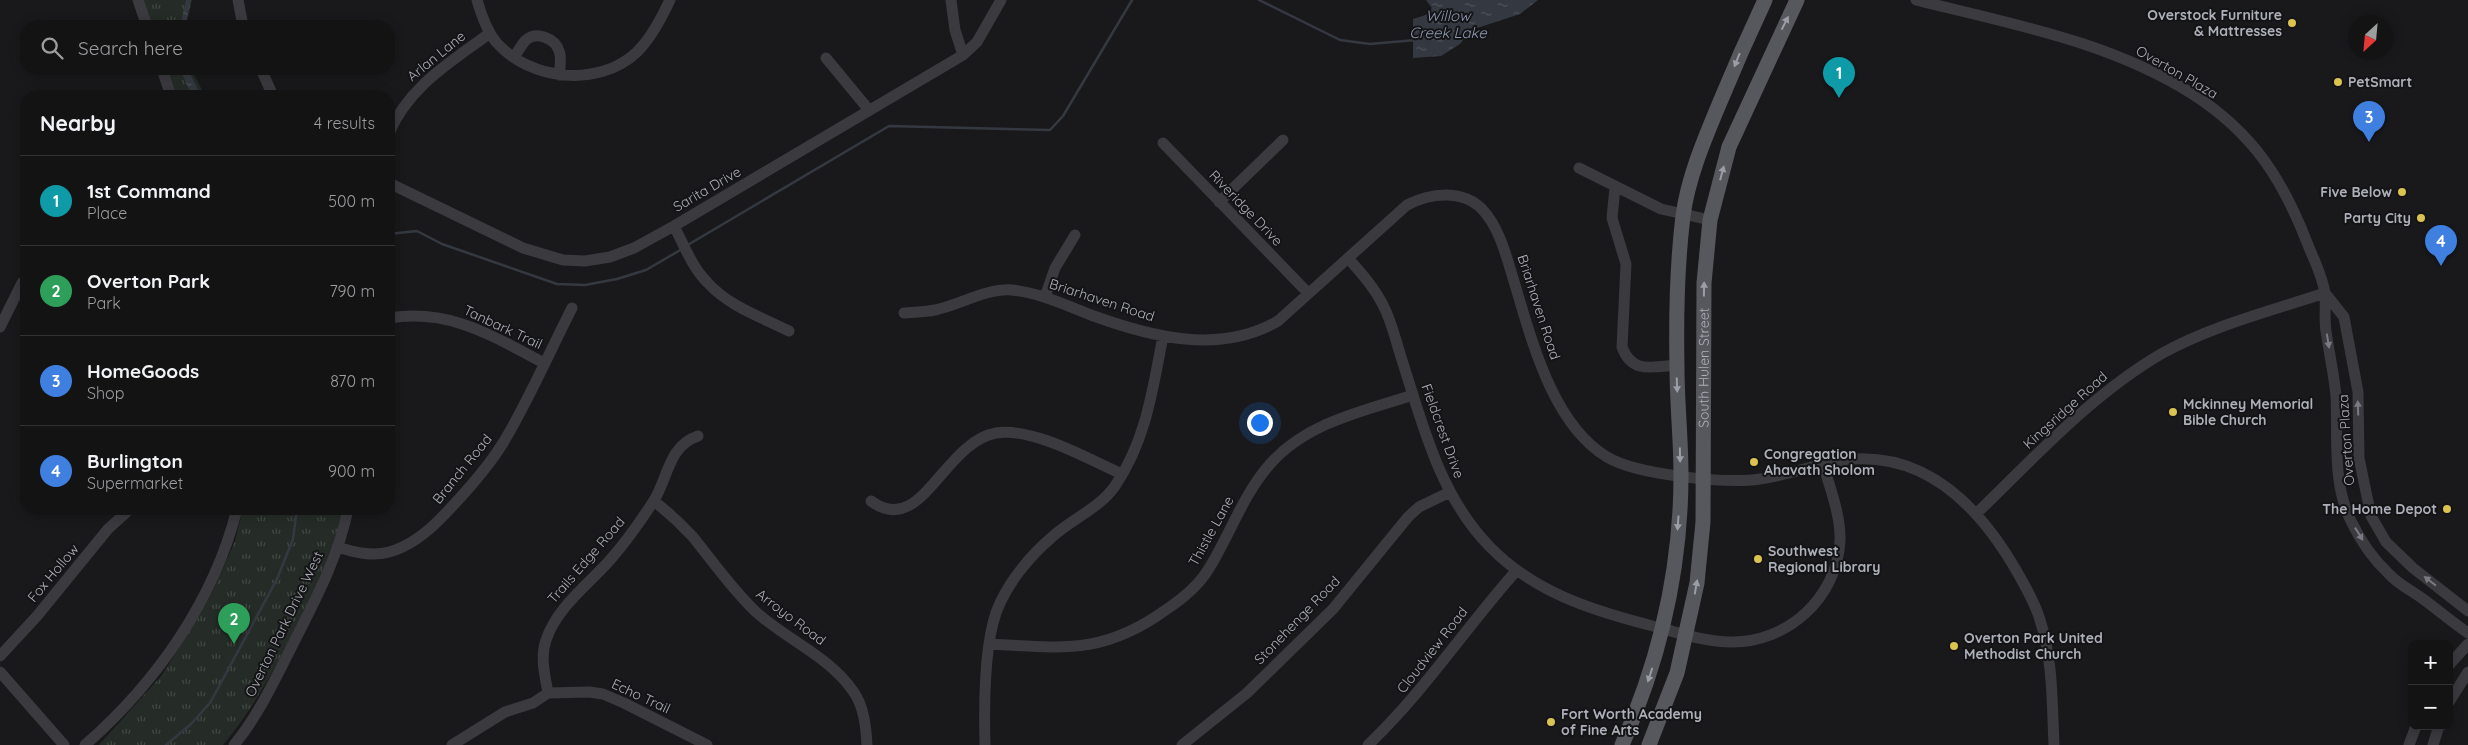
<!DOCTYPE html>
<html lang="en">
<head>
<meta charset="utf-8">
<style>
	:root { --surface:#131314; --page:#202022; --text:#f1f3f6; --muted:#9d9ea0; --line:#323234; --accent:#dbc350 }
	body { margin:0; font-family:Quicksand,sans-serif; background:var(--page); color:var(--text) }
	.controls { position:absolute; right:15px; bottom:15px; display:grid; overflow:hidden; border-radius:10px; box-shadow:0 2px 12px #0003 }
	.controls button { width:45px; height:45px; display:grid; place-items:center; padding:0; border:0; border-bottom:1px solid var(--line); background:var(--surface); color:var(--text); font:25px sans-serif }
	.compass { position:absolute; left:2348px; top:15px; width:45px; height:45px; border-radius:50%; background:var(--surface); box-shadow:0 2px 12px #0003; rotate:206deg }
	.you { position:absolute; left:1259px; top:422px; width:18px; height:18px; margin:-12px; border:4px solid #fff; border-radius:50%; background:#1a73e8; box-shadow:0 0 0 8px #1a73e833 }
	.badge { display:grid; place-items:center; width:32px; height:32px; border-radius:50%; background:var(--accent); color:#fff; font-size:16px; font-weight:700 }
	.pin { position:absolute; translate:-50% -41px; filter:drop-shadow(0 1px 2px #0008) }
	.pin::after { content:''; position:absolute; top:26px; width:18px; height:15px; background:inherit; clip-path:polygon(0 0,100% 0,50% 100%) }
	.list { margin:0; padding:0; list-style:none }
	h2 { display:flex; justify-content:space-between; align-items:center; height:65px; margin:0; padding:0 20px; font-size:21px }
	h2 small { font-size:16px; font-weight:400; color:var(--muted) }
	.list li { display:grid; grid-template-columns:32px 1fr auto; gap:15px; align-items:center; box-sizing:border-box; height:90px; padding:0 20px; border-top:1px solid var(--line) }
	.list b { display:block; font-size:19px; white-space:nowrap }
	.list p { margin:0; font-size:16px; white-space:nowrap; color:var(--muted) }
	.list em { font-size:16px; font-style:normal; color:var(--muted) }
	.icon { flex:none; width:28px; height:28px; fill:none; stroke:currentColor; stroke-width:2; stroke-linecap:round; stroke-linejoin:round }
	.map { position:relative; flex:none; width:2468px; height:745px; overflow:hidden }
	.search { position:absolute; background:var(--surface); box-shadow:0 2px 12px #0003; left:20px; top:20px; width:375px; height:55px; display:flex; align-items:center; gap:12px; box-sizing:border-box; padding:0 18px; border-radius:20px; color:var(--muted); font-size:19px }
	.panel { position:absolute; background:var(--surface); box-shadow:0 2px 12px #0003; left:20px; top:90px; width:375px; height:425px; border-radius:20px }
	.map>svg:first-child { display:block }
</style>
</head>
<body>
<div class="map">
<svg width="2468" height="745" viewBox="0 0 2468 745">
	<defs>
		<pattern id="park-tufts" width="24" height="20" patternUnits="userSpaceOnUse" patternTransform="scale(1.25)"><rect width="24" height="20" fill="#252c27"/><path d="M3 7l-1-3M5 7V3M7 7l1-3M15 17l-1-3M17 17v-4M19 17l1-3" fill="none" stroke="#424844"/></pattern>
		<pattern id="water-ripples" width="26" height="14" patternUnits="userSpaceOnUse" patternTransform="scale(1.25)"><rect width="26" height="14" fill="#343941"/><path d="M2 4q2-2 4 0t4 0M15 11q2-2 4 0t4 0" fill="none" stroke="#4f535a"/></pattern>
	</defs>
	<rect width="100%" height="100%" fill="#19191b"/>
	<path fill="url(#park-tufts)" d="M143 0H192L186 26H152Z
		M167 69H191L205 96H177Z
		M243 509H343C333 551 314 590 295 629 274 670 253 709 223 745H99L162 675 201 613 215 587 235 541Z"/>
	<path fill="url(#water-ripples)" d="M186 0H191L185 26H180Z
		M1426 0H1538L1520 14 1471 30 1460 44 1441 56 1413 58V19L1426 15 1432 8Z
		M180 69H188L201 96H192Z"/>
	<g fill="none" stroke-linecap="round" stroke-linejoin="round">
		<path stroke="#343941" stroke-width="2.5" d="M1259 0 1340 40 1370 44 1416 40
			M389 234 417 231 442 244 557 284 585 285 617 279 646 270 682 249
			M686 246 889 126 1050 130 1063 116 1132 0
			M166 745 191 724 210 703 277 579 293 539 297 509"/>
		<path stroke="#3a3a3f" stroke-width="11" d="M138 0 147 26
			M238 0 243 26
			M477 0C481 14 487 31 496 42 530 81 599 88 637 52 652 37 661 18 670 0
			M951 0 955 30 963 55
			M1916 0C2011 24 2109 41 2194 95 2254 134 2283 180 2308 245 2314 260 2323 277 2325 294 2326 306 2324 318 2326 331 2329 353 2334 374 2336 396 2338 437 2332 483 2351 521 2360 540 2374 560 2389 574 2398 584 2412 591 2423 599 2438 610 2452 622 2468 633
			M514 57C518 52 521 45 526 40 536 31 555 38 559 51 562 58 560 67 559 75
			M826 58 869 110
			M162 69 171 96
			M261 69 273 96
			M389 133C409 86 451 62 490 33
			M1163 143 1308 293
			M1579 168 1661 209 1710 220
			M389 183 523 248 563 260 585 261 610 257 634 248 674 226 963 55 977 42 1001 0
			M1615 187 1612 218 1626 264 1622 347C1632 374 1652 367 1677 365
			M1219 202 1283 140
			M674 226C684 245 692 267 707 282 728 306 761 317 789 331
			M1348 258C1361 273 1374 287 1383 305 1392 322 1396 342 1402 360 1423 426 1440 496 1490 547 1534 592 1591 610 1649 625 1676 632 1704 642 1731 642 1787 643 1837 598 1840 541 1841 516 1830 488 1823 464
			M2325 293 2344 317 2358 392 2359 458 2371 516 2386 542 2413 568 2468 611
			M1045 297 1055 268 1075 235
			M904 313C914 312 925 312 935 310 959 305 987 288 1012 290 1040 293 1065 305 1091 315 1151 337 1220 355 1278 321L1407 205C1430 193 1462 189 1482 209 1499 227 1506 255 1513 278 1531 337 1551 423 1607 457 1637 475 1726 484 1760 479 1789 475 1816 464 1844 460 1925 450 1979 506 2016 570 2025 586 2035 602 2040 620 2053 660 2052 703 2054 745
			M389 318C450 308 492 336 544 363
			M0 327 22 283 26 279
			M654 501C668 512 681 524 693 537 714 563 732 589 756 612 787 640 829 656 853 691 864 706 866 727 867 745
			M871 501C921 539 944 442 996 433 1033 427 1088 459 1122 474
			M1977 513C2035 457 2091 395 2161 354 2211 326 2270 311 2325 293
			M337 547C354 552 372 557 389 552 412 546 430 530 445 514 466 492 487 469 503 443 529 400 549 353 572 308
			M990 644C1063 648 1104 655 1167 609 1182 599 1198 586 1208 570 1230 535 1243 494 1271 463 1308 422 1364 411 1413 395
			M0 656 37 616 108 529 130 509
			M2449 665 2468 644
			M0 672 64 745
			M548 693C545 675 540 658 546 640 557 607 587 586 610 560 625 543 640 522 653 502 668 479 668 446 698 436
			M2449 702 2468 672
			M85 745C156 683 214 601 237 509
			M234 745C258 716 273 683 290 650 313 604 338 559 348 509
			M452 745 505 712 533 703 548 693 589 692 603 694 624 703 707 745
			M985 745C984 708 984 636 1000 603 1011 579 1031 555 1051 538 1071 519 1099 509 1115 486 1146 441 1153 388 1163 336
			M1182 745 1247 693 1333 609 1408 517 1419 507 1450 492
			M1368 745C1424 692 1466 627 1517 570
			M2409 745 2416 726
			M2433 745 2439 726"/>
		<g stroke="#57575e" stroke-width="15">
			<path d="M1622 745C1660 659 1681 569 1681 475 1681 439 1677 403 1677 367 1676 317 1677 265 1683 216 1688 177 1705 138 1720 102 1734 68 1749 34 1765 0"/>
			<path id="s1" d="M1649 745 1677 673 1697 583 1703 522 1704 283 1710 220 1729 147 1797 0"/>
		</g>
	</g>
	<defs><path id="oneway-solid" d="M-6-.8H1V-3.2L6.5 0L1 3.2V.8H-6Z" transform="scale(1.25)"/></defs>
	<g fill="#9c9da7">
		<use href="#oneway-solid" transform="translate(1785 23) rotate(-63)"/>
		<use href="#oneway-solid" transform="translate(1737 60) rotate(112)"/>
		<use href="#oneway-solid" transform="translate(1722 173) rotate(-75)"/>
		<use href="#oneway-solid" transform="translate(1704 289) rotate(-89)"/>
		<use href="#oneway-solid" transform="translate(1677 385) rotate(88)"/>
		<use href="#oneway-solid" transform="translate(1680 455) rotate(89)"/>
		<use href="#oneway-solid" transform="translate(1678 523) rotate(94)"/>
		<use href="#oneway-solid" transform="translate(1696 587) rotate(-80)"/>
		<use href="#oneway-solid" transform="translate(1650 675) rotate(108)"/>
	</g>
	<g fill="#797a82">
		<use href="#oneway-solid" transform="translate(2328 341) rotate(81)"/>
		<use href="#oneway-solid" transform="translate(2358 408) rotate(-92)"/>
		<use href="#oneway-solid" transform="translate(2359 534) rotate(58)"/>
		<use href="#oneway-solid" transform="translate(2430 581) rotate(-142)"/>
	</g>
	<g fill="#dbc350" stroke="#141416" stroke-width="2">
		<circle cx="2292" cy="23" r="5"/>
		<circle cx="2338" cy="82" r="5"/>
		<circle cx="2402" cy="192" r="5"/>
		<circle cx="2421" cy="218" r="5"/>
		<circle cx="2173" cy="412" r="5"/>
		<circle cx="1754" cy="462" r="5"/>
		<circle cx="2447" cy="509" r="5"/>
		<circle cx="1758" cy="559" r="5"/>
		<circle cx="1954" cy="646" r="5"/>
		<circle cx="1551" cy="722" r="5"/>
	</g>
	<g text-anchor="middle" dominant-baseline="central" stroke-width="4" stroke-linejoin="round" paint-order="stroke">
		<g font-size="14" font-weight="bold" fill="#adafb9" stroke="#141416" text-anchor="start">
			<text x="2282" y="15" text-anchor="end">Overstock Furniture<tspan x="2282" dy="16">&amp; Mattresses</tspan></text>
			<text x="2348" y="82">PetSmart</text>
			<text x="2392" y="192" text-anchor="end">Five Below</text>
			<text x="2411" y="218" text-anchor="end">Party City</text>
			<text x="2183" y="404">Mckinney Memorial<tspan x="2183" dy="16">Bible Church</tspan></text>
			<text x="1764" y="454">Congregation<tspan x="1764" dy="16">Ahavath Sholom</tspan></text>
			<text x="2437" y="509" text-anchor="end">The Home Depot</text>
			<text x="1768" y="551">Southwest<tspan x="1768" dy="16">Regional Library</tspan></text>
			<text x="1964" y="638">Overton Park United<tspan x="1964" dy="16">Methodist Church</tspan></text>
			<text x="1561" y="714">Fort Worth Academy<tspan x="1561" dy="16">of Fine Arts</tspan></text>
		</g>
		<g font-size="14" fill="#adafb9" stroke="#141416">
			<text transform="translate(436 56) rotate(-39)">Arlan Lane</text>
			<text transform="translate(2177 72) rotate(30)">Overton Plaza</text>
			<text transform="translate(707 189) rotate(-30)">Sarita Drive</text>
			<text transform="translate(1246 208) rotate(46)">Riveridge Drive</text>
			<text transform="translate(1102 300) rotate(18)">Briarhaven Road</text>
			<text transform="translate(1539 307) rotate(72)">Briarhaven Road</text>
			<text transform="translate(503 327) rotate(25)">Tanbark Trail</text>
			<text stroke="none"><textPath href="#s1" startOffset="385">South Hulen Street</textPath></text>
			<text transform="translate(2065 410) rotate(-42)">Kingsridge Road</text>
			<text transform="translate(1443 431) rotate(70)">Fieldcrest Drive</text>
			<text transform="translate(2346 440) rotate(-94)">Overton Plaza</text>
			<text transform="translate(462 469) rotate(-51)">Branch Road</text>
			<text transform="translate(1211 531) rotate(-61)">Thistle Lane</text>
			<text transform="translate(586 560) rotate(-49)">Trails Edge Road</text>
			<text transform="translate(53 573) rotate(-50)">Fox Hollow</text>
			<text transform="translate(791 617) rotate(37)">Arroyo Road</text>
			<text transform="translate(1297 620) rotate(-46)">Stonehenge Road</text>
			<text transform="translate(284 624) rotate(-64)">Overton Park Drive West</text>
			<text transform="translate(1432 650) rotate(-52)">Cloudview Road</text>
			<text transform="translate(641 696) rotate(25)">Echo Trail</text>
		</g>
		<g font-size="15" font-style="italic" fill="#8997af" stroke="#141416">
			<text x="1448" y="15">Willow<tspan x="1448" dy="17">Creek Lake</tspan></text>
		</g>
	</g>
</svg>
<div class="controls">
<button>+</button>
<button>−</button>
</div>
<svg class="compass" viewBox="-18 -18 36 36"><path d="M0-13l5 13h-10z" fill="#e53935"/><path d="M0 13l5-13h-10z" fill="#9d9ea0"/></svg>
<div class="you"></div>
<div class="pin badge" style="left:1839px;top:98px;background:#0f9aa8">1</div>
<div class="pin badge" style="left:234px;top:644px;background:#2e9e5b">2</div>
<div class="pin badge" style="left:2369px;top:142px;background:#3f7fe0">3</div>
<div class="pin badge" style="left:2441px;top:266px;background:#3f7fe0">4</div>
<div class="search"><svg class="icon" aria-label="search" viewBox="0 0 24 24"><circle cx="10" cy="10" r="6"/><path d="M15 15l6 6"/></svg>Search here</div>
<section class="panel">
<h2>Nearby<small>4 results</small></h2>
<ul class="list">
<li><span class="badge" style="background:#0f9aa8">1</span><div><b>1st Command</b><p>Place</p></div><em>500 m</em></li>
<li><span class="badge" style="background:#2e9e5b">2</span><div><b>Overton Park</b><p>Park</p></div><em>790 m</em></li>
<li><span class="badge" style="background:#3f7fe0">3</span><div><b>HomeGoods</b><p>Shop</p></div><em>870 m</em></li>
<li><span class="badge" style="background:#3f7fe0">4</span><div><b>Burlington</b><p>Supermarket</p></div><em>900 m</em></li>
</ul>
</section>
</div>
</body>
</html>
